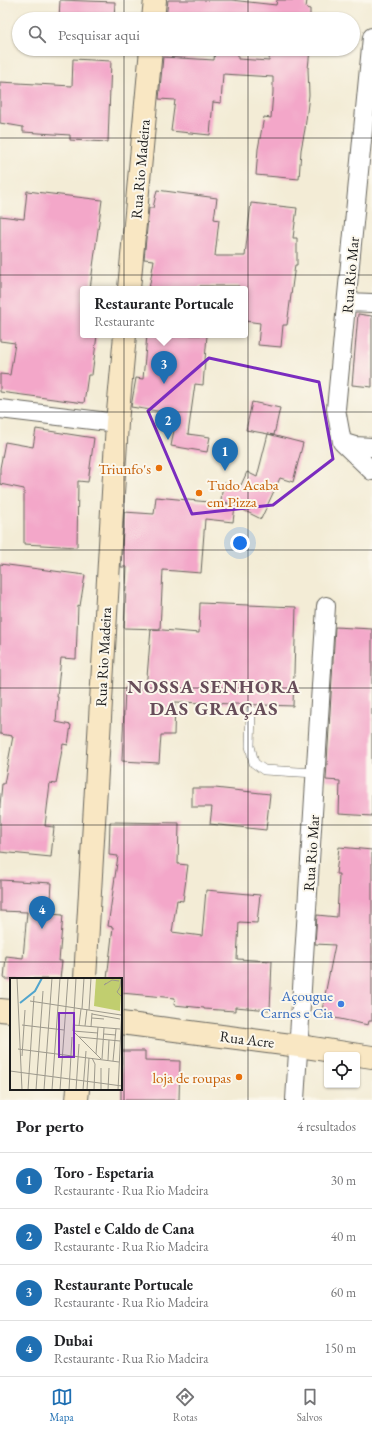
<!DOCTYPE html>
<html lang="pt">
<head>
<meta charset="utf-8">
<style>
	:root { --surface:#fff; --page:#f6f6f6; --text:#202124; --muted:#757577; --line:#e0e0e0; --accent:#1f6fb2 }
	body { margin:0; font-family:"EB Garamond",serif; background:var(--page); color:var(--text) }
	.controls { position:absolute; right:12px; bottom:12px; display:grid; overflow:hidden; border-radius:4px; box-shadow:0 1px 3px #0004 }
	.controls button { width:36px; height:36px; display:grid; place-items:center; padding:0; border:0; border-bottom:1px solid var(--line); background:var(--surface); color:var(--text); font:20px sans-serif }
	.you { position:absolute; left:240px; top:543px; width:14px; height:14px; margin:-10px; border:3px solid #fff; border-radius:50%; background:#1a73e8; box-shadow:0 0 0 6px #1a73e833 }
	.badge { display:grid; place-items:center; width:26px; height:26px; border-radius:50%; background:var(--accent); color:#fff; font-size:13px; font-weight:700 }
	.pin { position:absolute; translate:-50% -33px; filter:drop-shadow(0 1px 2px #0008) }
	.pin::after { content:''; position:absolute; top:21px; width:14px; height:12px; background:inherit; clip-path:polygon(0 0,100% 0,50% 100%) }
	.popup { position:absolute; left:80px; top:286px; width:168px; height:52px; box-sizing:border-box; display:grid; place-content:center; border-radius:4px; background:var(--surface); filter:drop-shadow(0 1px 3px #0005); font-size:13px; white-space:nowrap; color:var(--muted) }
	.popup b { font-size:15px; color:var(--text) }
	.popup::after { content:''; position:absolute; left:50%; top:100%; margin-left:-8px; border:8px solid transparent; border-top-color:var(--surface) }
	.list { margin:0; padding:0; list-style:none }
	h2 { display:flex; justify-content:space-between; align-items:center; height:52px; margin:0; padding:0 16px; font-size:17px }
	h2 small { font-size:13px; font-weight:400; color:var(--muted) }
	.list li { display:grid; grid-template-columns:26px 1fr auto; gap:12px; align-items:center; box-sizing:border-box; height:56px; padding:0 16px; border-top:1px solid var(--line) }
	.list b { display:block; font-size:15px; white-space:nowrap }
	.list p { margin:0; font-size:13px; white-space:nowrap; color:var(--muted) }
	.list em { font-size:13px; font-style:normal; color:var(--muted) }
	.icon { flex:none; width:22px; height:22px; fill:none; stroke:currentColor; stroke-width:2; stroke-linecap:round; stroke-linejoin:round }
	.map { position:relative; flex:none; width:372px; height:1100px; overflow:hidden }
	.search { position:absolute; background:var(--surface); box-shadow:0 1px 3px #0004; left:12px; right:12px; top:12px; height:44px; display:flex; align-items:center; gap:10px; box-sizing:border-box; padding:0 14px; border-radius:22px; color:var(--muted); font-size:15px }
	.sheet { height:276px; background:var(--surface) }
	nav { display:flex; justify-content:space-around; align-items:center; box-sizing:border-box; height:56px; border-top:1px solid var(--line); background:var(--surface); font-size:11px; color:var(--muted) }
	nav a { display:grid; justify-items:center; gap:2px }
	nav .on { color:var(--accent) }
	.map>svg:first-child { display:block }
</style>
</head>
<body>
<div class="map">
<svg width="372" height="1100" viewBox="0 0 372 1100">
	<rect width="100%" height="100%" fill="#fbf7ec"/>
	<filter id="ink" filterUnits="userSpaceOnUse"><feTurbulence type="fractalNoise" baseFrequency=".025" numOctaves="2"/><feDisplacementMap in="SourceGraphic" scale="8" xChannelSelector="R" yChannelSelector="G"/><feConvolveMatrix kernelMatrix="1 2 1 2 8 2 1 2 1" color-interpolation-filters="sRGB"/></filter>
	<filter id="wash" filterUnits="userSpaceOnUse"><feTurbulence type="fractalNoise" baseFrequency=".012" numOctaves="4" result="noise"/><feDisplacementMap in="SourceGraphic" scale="16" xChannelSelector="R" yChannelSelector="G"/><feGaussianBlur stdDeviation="0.9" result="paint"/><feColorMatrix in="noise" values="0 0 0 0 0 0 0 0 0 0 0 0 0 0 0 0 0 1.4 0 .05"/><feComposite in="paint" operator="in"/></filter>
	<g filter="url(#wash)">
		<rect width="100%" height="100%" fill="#f3ecd6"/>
		<g id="blocks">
			<path fill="#f3a7c9" d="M60 0 115 2 114 19H59Z
				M168 0H231L276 5 277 0H307L306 8 310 9V19H166Z
				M215 49H238V59L269 61 270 49H310L308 69 309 95 305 129 301 150 299 179 256 175 258 149 264 117 271 118 273 92V77L223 74 221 103 213 102 210 135 171 131 175 100 159 99 163 57 214 60Z
				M73 59 111 61 108 142 70 140V135L23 132V127L0 123V82L72 86Z
				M157 190 217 198 214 219 219 220 215 256H245L251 203 297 208 293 238H297V265H295L287 325H283L281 347 258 345 260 323 245 321V289H239V286H200L199 289H149L154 260 144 259 149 208H153Z
				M27 191 102 200 90 289H83V335H97L92 375H88L84 403 0 392V374L10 375 15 343 0 341V216L24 219Z
				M358 314 372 316V387L352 385Z
				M147 335H207L203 385 195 384 188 434 210 437 207 452 171 446 177 414 131 407 136 378 143 379Z
				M252 402 280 408 274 435 246 430Z
				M36 429 94 438 88 482 78 481 77 547 24 544V489L0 484V468L5 442 33 447Z
				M268 434 303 443 293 482 280 478 261 519 235 506 233 522 205 519 201 573 163 570 160 629 124 628 127 567H121L124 512 154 514 156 497 230 504 221 500 223 483 241 485 247 472 257 477Z
				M0 564 85 575 80 606 78 605 76 659 61 658 57 697H58L56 722 71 725 68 745 63 744 56 784 50 783 45 826 54 827 51 857 0 852V805L2 784H4L13 736 0 734Z
				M200 603 296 607 293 706 175 702 174 735H161L159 763 122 761 125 688 146 689 151 629 199 633Z
				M335 627 372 629V816L339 814 340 781 326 780Z
				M192 788H215L270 794 266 830 210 824 212 807H192Z
				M110 822 179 823 178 864 188 865 183 901 177 900 172 932 202 936 206 890 260 895 257 923 239 922 237 959 272 961 270 1010 235 1007V1011L204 1009V1008L174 1005 175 998 121 993V979H107L113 927 108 926 118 856 109 855Z
				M339 847 372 850V1021H369L368 1025 321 1015 335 945 315 944 317 915 337 917 339 874H336Z
				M0 880 52 883 50 914 63 915 59 961H62L60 979H4L6 956 23 958 27 912 0 911Z
				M121 1051H145V1060L180 1061 179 1100H121Z"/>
		</g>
	</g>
	<g filter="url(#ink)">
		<use href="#blocks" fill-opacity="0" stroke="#67655d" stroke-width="1"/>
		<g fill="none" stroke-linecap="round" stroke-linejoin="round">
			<g stroke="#67655d" stroke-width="10">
				<path id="lane" d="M251 710 250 746 254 763 264 770 316 773"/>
			</g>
			<g stroke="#67655d" stroke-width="20">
				<path id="street" d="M347 302 372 303
					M0 409 117 423
					M342 442 336 409 372 37
					M342 442 372 471
					M342 442 355 446 372 447
					M295 1100 326 606"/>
			</g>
			<g stroke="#67655d" stroke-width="24">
				<path id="secondary" d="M153 19 155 0
					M129 289 151 49
					M85 979 117 423 125 335
					M0 1010 11 1011
					M121 1023 299 1046 372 1057
					M77 1100 78 1089"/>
			</g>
			<use href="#lane" stroke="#fff" stroke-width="9"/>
			<use href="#street" stroke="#fff" stroke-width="18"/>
			<use href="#secondary" stroke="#f9e7c3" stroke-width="22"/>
		</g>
	</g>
	<path fill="none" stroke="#7b2cbf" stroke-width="3" stroke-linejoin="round" d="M209 358 319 382 333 459 273 505 192 514 148 411Z"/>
	<path fill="none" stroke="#1c1c1c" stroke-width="1" stroke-opacity="0.55" d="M124 0V19M248 0V19M124 49V1100M248 49V1100M0 138H372M0 275H372M0 412H372M0 550H372M0 688H372M0 825H372M0 962H372"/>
	<g fill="#e8710a" stroke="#fbf7ec" stroke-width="1.5">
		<circle cx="159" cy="468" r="4"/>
		<circle cx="199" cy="493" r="4"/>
		<circle cx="239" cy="1077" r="4"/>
	</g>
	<circle fill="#3f7fe0" stroke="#fbf7ec" stroke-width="1.5" cx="341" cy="1004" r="4"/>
	<g text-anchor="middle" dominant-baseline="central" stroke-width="4" stroke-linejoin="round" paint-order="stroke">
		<g font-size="15" fill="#1c1c1c" stroke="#fbf7ec">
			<text transform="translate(140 169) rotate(-85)">Rua Rio Madeira</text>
			<text transform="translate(350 275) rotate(-85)">Rua Rio Mar</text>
			<text transform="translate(103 657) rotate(-87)">Rua Rio Madeira</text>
			<text transform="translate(311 853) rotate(-86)">Rua Rio Mar</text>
			<text transform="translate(247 1039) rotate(7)">Rua Acre</text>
		</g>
		<g font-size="15" fill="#c56008" stroke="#fbf7ec" text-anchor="end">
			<text x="151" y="468">Triunfo's</text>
			<text x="207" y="484" text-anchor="start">Tudo Acaba<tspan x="207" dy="17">em Pizza</tspan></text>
			<text x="231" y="1077">loja de roupas</text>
		</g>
		<g font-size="15" fill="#366cbe" stroke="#fbf7ec" text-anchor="end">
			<text x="333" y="995">Açougue<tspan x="333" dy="17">Carnes e Cia</tspan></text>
		</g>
		<g font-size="19" font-weight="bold" letter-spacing="1" fill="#674d59" stroke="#fbf7ec">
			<text x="214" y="686">NOSSA SENHORA<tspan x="214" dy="22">DAS GRAÇAS</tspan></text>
		</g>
	</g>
	<g transform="translate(10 978)">
		<rect width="112" height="112" fill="#f3ecd6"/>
		<path d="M86 0H112L110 33 84 28Z" fill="#c1ce6f"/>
		<path fill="none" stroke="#51a5cd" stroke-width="2" d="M10 25 25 13 32 0"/>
		<path fill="none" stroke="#9d998c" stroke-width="1" d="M7 0 12 112M111 0 110 9 107 14 112 19M96 5 94 7 102 2 109 3M20 23 111 37M72 31 74 0M79 32 81 0M82 36 110 41M82 40 94 41M12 47 54 52M63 47 110 51M69 48 71 31M75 48 77 31M81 49 82 35M63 53 66 0M63 53 91 81M63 53 88 55M94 56 106 57M69 59 110 63M8 71 109 84M86 76 88 49M12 78 15 32M82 80 85 86 84 112M92 81 94 50M98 82 99 62M103 83 106 51M0 93 112 108M18 112 24 18M26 112 33 13M34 112 42 0M42 112 50 0M50 112 58 0M59 112 62 59M66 112 69 66M73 112 76 73M77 112 79 80M91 112V90M98 112 99 90M108 112 112 29"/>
		<path fill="#7b2cbf" fill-opacity="0.15" stroke="#7b2cbf" stroke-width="2" d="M49 35H64V79H49Z"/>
		<rect width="112" height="112" fill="none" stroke="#1c1c1c" stroke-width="2"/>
	</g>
</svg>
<div class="controls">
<button><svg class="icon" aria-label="locate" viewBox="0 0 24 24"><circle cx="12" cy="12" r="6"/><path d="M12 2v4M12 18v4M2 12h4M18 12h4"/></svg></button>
</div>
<div class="you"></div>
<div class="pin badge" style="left:225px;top:471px">1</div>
<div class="pin badge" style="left:168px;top:440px">2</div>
<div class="pin badge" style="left:164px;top:384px">3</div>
<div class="popup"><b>Restaurante Portucale</b>Restaurante</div>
<div class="pin badge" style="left:42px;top:929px">4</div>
<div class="search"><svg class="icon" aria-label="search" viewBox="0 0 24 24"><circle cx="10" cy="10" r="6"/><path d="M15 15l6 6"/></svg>Pesquisar aqui</div>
</div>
<section class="sheet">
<h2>Por perto<small>4 resultados</small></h2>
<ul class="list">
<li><span class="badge">1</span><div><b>Toro - Espetaria</b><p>Restaurante · Rua Rio Madeira</p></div><em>30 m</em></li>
<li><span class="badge">2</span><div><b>Pastel e Caldo de Cana</b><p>Restaurante · Rua Rio Madeira</p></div><em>40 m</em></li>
<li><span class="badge">3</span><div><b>Restaurante Portucale</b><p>Restaurante · Rua Rio Madeira</p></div><em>60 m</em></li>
<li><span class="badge">4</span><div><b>Dubai</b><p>Restaurante · Rua Rio Madeira</p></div><em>150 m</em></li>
</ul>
</section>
<nav>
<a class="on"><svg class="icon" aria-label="map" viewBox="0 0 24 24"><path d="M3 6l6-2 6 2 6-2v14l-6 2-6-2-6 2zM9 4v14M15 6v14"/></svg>Mapa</a>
<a><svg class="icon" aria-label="directions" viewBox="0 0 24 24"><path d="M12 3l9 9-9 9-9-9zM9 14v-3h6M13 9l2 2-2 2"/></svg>Rotas</a>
<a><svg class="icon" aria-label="saved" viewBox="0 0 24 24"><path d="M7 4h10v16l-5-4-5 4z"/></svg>Salvos</a>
</nav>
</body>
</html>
